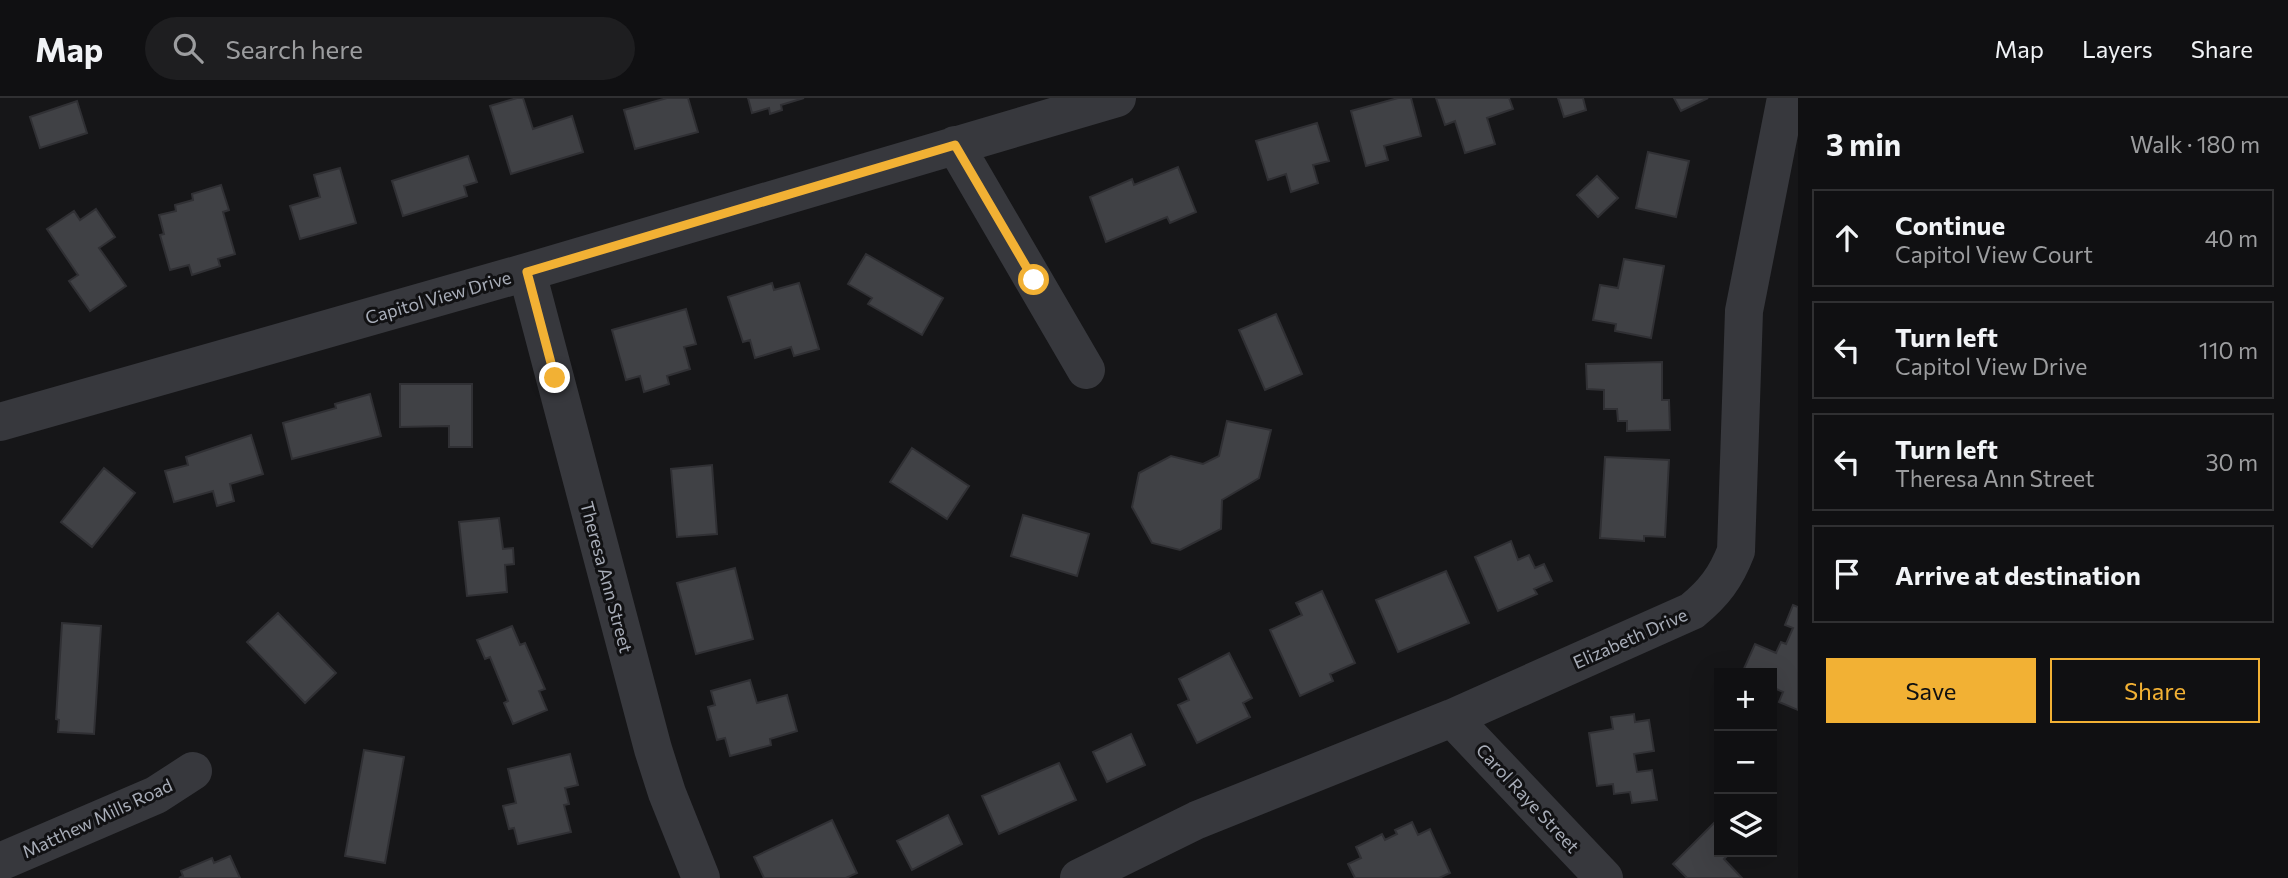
<!DOCTYPE html>
<html lang="en">
<head>
<meta charset="utf-8">
<style>
	:root { --surface:#101012; --page:#1e1e20; --text:#f1f3f6; --muted:#9c9d9f; --line:#303032; --accent:#f2b134 }
	body { margin:0; font-family:Commissioner,sans-serif; background:var(--page); color:var(--text) }
	.controls { position:absolute; right:21px; bottom:21px; display:grid; overflow:hidden; border-radius:0px; box-shadow:0 7px 28px #0002 }
	.controls button { width:63px; height:63px; display:grid; place-items:center; padding:0; border:0; border-bottom:2px solid var(--line); background:var(--surface); color:var(--text); font:35px sans-serif }
	.stop { position:absolute; width:21px; height:21px; margin:-16px; border:5px solid #f2b134; border-radius:50%; background:#fff }
	.stop.end { background:#f2b134; border-color:#fff; box-shadow:0 2px 7px #0008 }
	.list { margin:0; padding:0; list-style:none }
	h2 { display:flex; justify-content:space-between; align-items:center; height:91px; margin:0; padding:0 28px; font-size:30px }
	h2 small { font-size:23px; font-weight:400; color:var(--muted) }
	.list li { display:grid; grid-template-columns:46px 1fr auto; gap:21px; align-items:center; box-sizing:border-box; height:98px; margin:0 14px 14px; padding:0 14px; border:2px solid var(--line); border-radius:0px }
	.list b { display:block; font-size:26px; white-space:nowrap }
	.list p { margin:0; font-size:23px; white-space:nowrap; color:var(--muted) }
	.list em { font-size:23px; font-style:normal; color:var(--muted) }
	.actions { display:flex; gap:14px; padding:21px 28px }
	.actions a { flex:1; padding:16px 0; border:2px solid var(--accent); border-radius:0px; text-align:center; font-size:24px; color:var(--accent) }
	.actions .main { background:var(--accent); color:#111 }
	.icon { flex:none; width:38px; height:38px; fill:none; stroke:currentColor; stroke-width:2; stroke-linecap:round; stroke-linejoin:round }
	.map { position:relative; flex:none; width:1798px; height:780px; overflow:hidden }
	header { display:flex; align-items:center; gap:42px; box-sizing:border-box; height:98px; padding:0 35px; background:var(--surface); border-bottom:2px solid var(--line) }
	header strong { font-size:33px }
	nav { display:flex; gap:38px; margin-inline-start:auto; font-size:24px }
	.search { width:490px; height:63px; background:var(--page); display:flex; align-items:center; gap:18px; box-sizing:border-box; padding:0 24px; border-radius:38px; color:var(--muted); font-size:26px }
	main { display:flex }
	aside { flex:1; background:var(--surface) }
	.map>svg:first-child { display:block }
</style>
</head>
<body>
<header>
<strong>Map</strong>
<div class="search"><svg class="icon" aria-label="search" viewBox="0 0 24 24"><circle cx="10" cy="10" r="6"/><path d="M15 15l6 6"/></svg>Search here</div>
<nav><a>Map</a><a>Layers</a><a>Share</a></nav>
</header>
<main>
<div class="map">
<svg width="1798" height="780" viewBox="0 0 1798 780">
	<rect width="100%" height="100%" fill="#161618"/>
	<path fill="#404145" stroke="#303034" stroke-width="2" d="M517 0H523L533 31 572 18 583 54 511 76 490 8Z
		M667 0H688L698 34 635 51 624 12Z
		M748 0H804L781 7 782 12 770 16 769 10 752 15Z
		M1398 0H1411L1421 38 1384 48 1388 62 1366 68 1351 13Z
		M1436 0H1509L1513 11 1487 20 1495 46 1465 55 1455 23 1445 27Z
		M1558 0H1583L1586 12 1564 19Z
		M1674 0H1708L1681 13Z
		M77 3 87 35 40 50 30 19Z
		M1317 25 1329 63 1313 67 1318 85 1291 94 1286 76 1268 82 1256 43Z
		M1648 54 1689 63 1676 119 1636 110Z
		M468 58 477 84 464 88 467 98 403 118 392 83Z
		M1178 69 1196 114 1170 125 1167 119 1106 144 1090 99 1132 81 1134 87Z
		M340 70 356 125 300 141 290 108 320 99 314 77Z
		M1597 78 1618 100 1598 119 1577 97Z
		M221 87 229 112 223 114 235 156 218 161 220 168 192 177 189 167 170 172 160 137 164 136 159 117 176 113 175 107 193 102 192 96Z
		M96 111 115 139 99 150 126 188 90 213 69 183 78 177 47 131 74 113 80 122Z
		M866 156 943 200 922 237 868 206 872 200 848 186Z
		M1624 161 1664 168 1651 240 1615 233 1616 226 1593 222 1600 187 1618 190Z
		M772 185 774 192 799 185 819 251 794 258 791 249 755 260 750 242 743 244 728 199Z
		M686 211 696 246 684 249 690 271 667 278 669 286 644 294 640 278 626 282 612 232Z
		M1276 216 1302 276 1265 292 1239 232Z
		M1662 264V302H1669L1670 332 1627 333V323H1618L1617 311H1604V292L1587 291 1586 266Z
		M400 286H472V349H449V328L400 329Z
		M370 296 381 338 292 361 283 325 336 310 335 306Z
		M1227 323 1271 332 1259 380 1222 402 1221 431 1180 452 1152 445 1132 409 1139 375 1171 358 1203 366 1219 358Z
		M251 337 263 376 230 386 234 403 217 408 213 393 174 404 165 373 188 367 186 359Z
		M912 350 969 388 947 421 890 384Z
		M1605 359 1669 362 1665 439 1644 438V443L1600 440Z
		M712 367 717 436 677 439 671 371Z
		M104 370 135 395 92 449 61 424Z
		M1023 417 1089 436 1077 478 1011 458Z
		M499 420 503 451 513 450 514 466 505 467 507 494 467 498 459 424Z
		M1511 443 1518 462 1529 457 1535 470 1544 466 1552 483 1534 491 1537 496 1498 513 1475 459Z
		M735 470 753 541 696 556 677 485Z
		M1446 473 1469 525 1398 554 1376 502Z
		M1322 493 1355 565 1330 576 1333 583 1300 598 1270 532 1302 517 1296 505Z
		M1793 507 1798 509V612L1779 604 1783 594 1772 589V575H1742L1755 546 1776 555 1781 544 1786 546 1793 530 1785 527Z
		M278 515 336 575 305 605 247 544Z
		M62 525 101 528 94 636 58 634 59 622 56 621Z
		M512 528 520 547 525 545 545 591 539 593 547 612 513 626 504 605 508 603 490 559 485 561 477 542Z
		M1229 555 1252 600 1243 605 1250 619 1197 645 1178 607 1189 602 1179 581Z
		M750 582 757 605 787 597 797 633 770 641 771 647 730 658 725 640 717 642 708 609 715 607 711 593Z
		M1634 616 1635 624 1649 622 1654 653 1634 656 1637 674 1652 672 1657 702 1632 705 1630 694 1614 696 1613 686 1597 688 1589 635 1613 631 1611 619Z
		M1131 636 1145 667 1107 684 1093 654Z
		M364 652 404 659 385 765 345 758Z
		M570 656 578 687 565 690 569 706 564 707 571 734 518 746 514 730 509 731 503 708 516 705 508 671Z
		M1059 665 1076 702 999 736 982 698Z
		M948 717 962 746 912 772 897 743Z
		M1719 720V754H1731L1724 761 1742 780H1687L1673 766Z
		M832 722 857 775 846 780H764L754 759Z
		M1412 724 1418 737 1430 731 1450 775 1439 780H1355L1348 766 1361 760 1356 749 1382 736 1385 742 1397 736 1395 732Z
		M230 758 240 780H179L183 778 181 773 212 760 214 765Z"/>
	<g fill="none" stroke-linecap="round" stroke-linejoin="round">
		<path stroke="#37383d" stroke-width="38" d="M955 47 1086 272
			M527 174 653 651 667 695 701 780
			M0 324 527 174 1117 0
			M1452 620 1604 780
			M0 764 156 697 193 673
			M1079 780 1197 722 1452 620 1692 513C1714 495 1726 479 1736 453L1744 213 1786 0"/>
	</g>
	<g fill="none" stroke-linecap="round" stroke-linejoin="round">
		<path stroke="#f2b134" stroke-width="9" d="M555 280 527 174 955 47 1034 182"/>
	</g>
	<g text-anchor="middle" dominant-baseline="central" stroke-width="6" stroke-linejoin="round" paint-order="stroke">
		<g font-size="18" fill="#a8adb8" stroke="#111113">
			<text transform="translate(438 199) rotate(-16)">Capitol View Drive</text>
			<text transform="translate(607 479) rotate(75)">Theresa Ann Street</text>
			<text transform="translate(1630 540) rotate(-24)">Elizabeth Drive</text>
			<text transform="translate(1528 700) rotate(47)">Carol Raye Street</text>
			<text transform="translate(97 720) rotate(-25)">Matthew Mills Road</text>
		</g>
	</g>
</svg>
<div class="controls">
<button>+</button>
<button>−</button>
<button><svg class="icon" aria-label="layers" viewBox="0 0 24 24"><path d="M12 4l9 5-9 5-9-5zM3 14l9 5 9-5"/></svg></button>
</div>
<div class="stop" style="left:1034px;top:182px"></div>
<div class="stop end" style="left:555px;top:280px"></div>
</div>
<aside>
<h2>3 min<small>Walk · 180 m</small></h2>
<ul class="list">
<li><svg class="icon" aria-label="ahead" viewBox="0 0 24 24"><path d="M12 20V5M6 11l6-6 6 6"/></svg><div><b>Continue</b><p>Capitol View Court</p></div><em>40 m</em></li>
<li><svg class="icon" aria-label="left" viewBox="0 0 24 24"><path d="M17 20v-9H6M10 6l-5 5 5 5"/></svg><div><b>Turn left</b><p>Capitol View Drive</p></div><em>110 m</em></li>
<li><svg class="icon" aria-label="left" viewBox="0 0 24 24"><path d="M17 20v-9H6M10 6l-5 5 5 5"/></svg><div><b>Turn left</b><p>Theresa Ann Street</p></div><em>30 m</em></li>
<li><svg class="icon" aria-label="arrive" viewBox="0 0 24 24"><path d="M6 21V4h12l-3 4 3 4H6"/></svg><div><b>Arrive at destination</b></div></li>
</ul>
<div class="actions"><a class="main">Save</a><a>Share</a></div>
</aside>
</main>
</body>
</html>
